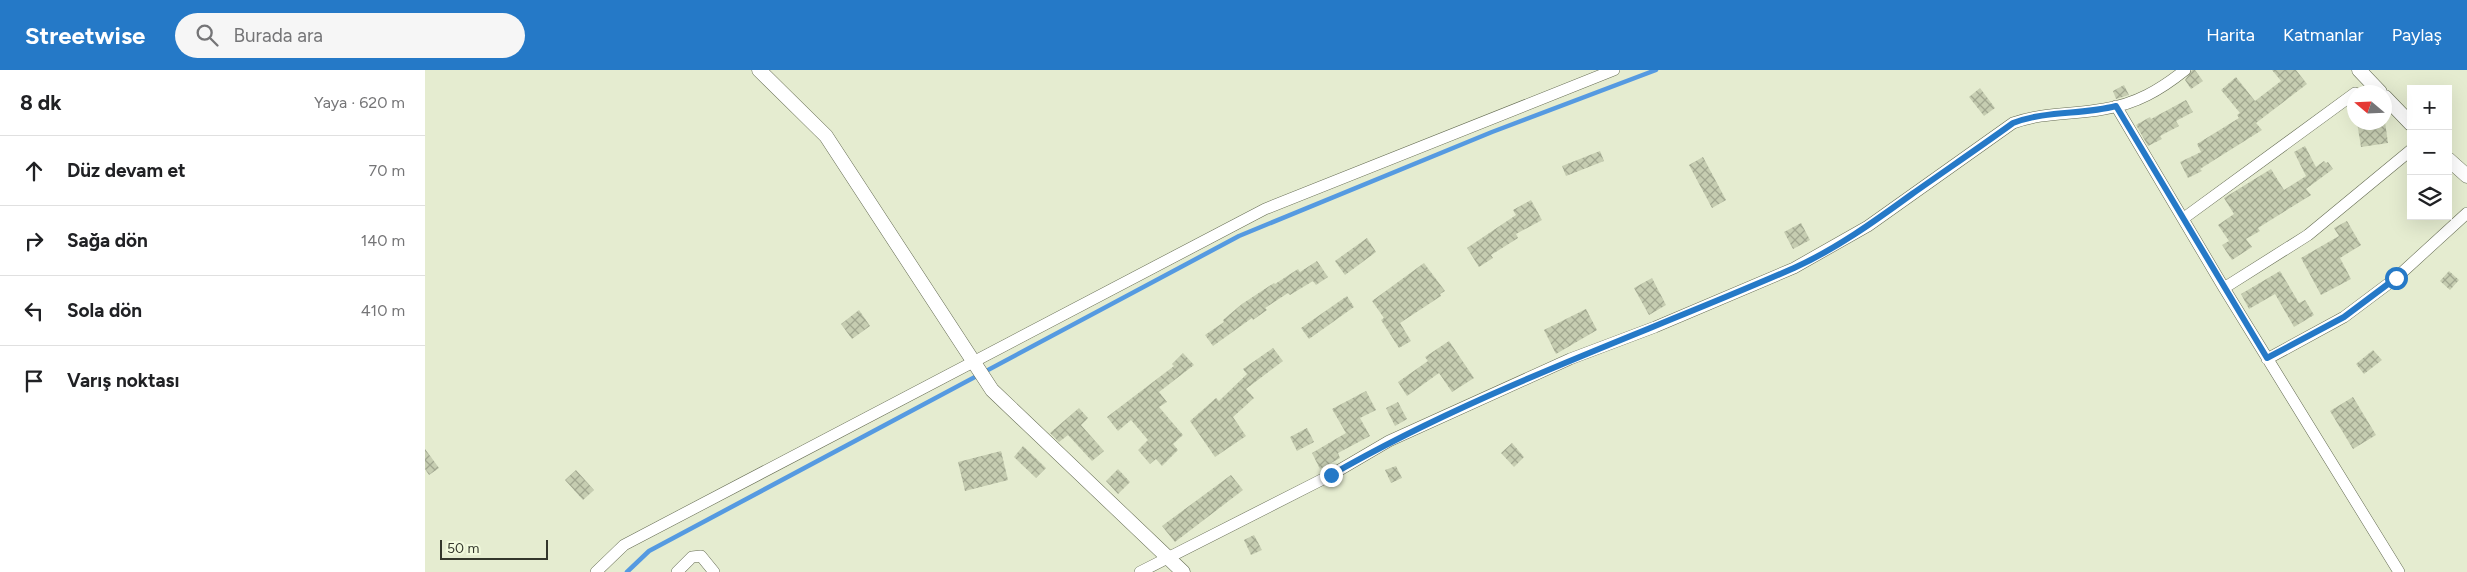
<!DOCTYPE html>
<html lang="tr">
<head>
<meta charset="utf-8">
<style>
	:root { --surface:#fff; --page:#f6f6f6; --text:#202124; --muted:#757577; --line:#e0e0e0; --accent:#2579c7 }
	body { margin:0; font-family:Figtree,sans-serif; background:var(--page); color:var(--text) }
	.controls { position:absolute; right:15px; top:15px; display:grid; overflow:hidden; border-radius:0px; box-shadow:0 5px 20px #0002 }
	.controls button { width:45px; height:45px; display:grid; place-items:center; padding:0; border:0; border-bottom:1px solid var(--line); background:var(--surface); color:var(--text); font:25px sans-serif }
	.compass { position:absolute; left:1922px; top:15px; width:45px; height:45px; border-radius:50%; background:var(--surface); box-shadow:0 5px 20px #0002; rotate:289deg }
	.scale { position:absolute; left:15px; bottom:12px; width:108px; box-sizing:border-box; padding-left:5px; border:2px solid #33362b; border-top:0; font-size:14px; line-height:18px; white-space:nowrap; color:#33362b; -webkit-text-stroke:4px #f2fadd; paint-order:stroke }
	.stop { position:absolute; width:15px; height:15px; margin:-11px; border:4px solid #2579c7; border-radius:50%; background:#fff }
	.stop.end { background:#2579c7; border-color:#fff; box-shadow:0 1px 5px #0008 }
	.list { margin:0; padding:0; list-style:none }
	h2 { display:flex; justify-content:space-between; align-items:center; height:65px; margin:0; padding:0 20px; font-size:21px }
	h2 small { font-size:16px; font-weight:400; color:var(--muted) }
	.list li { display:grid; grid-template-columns:32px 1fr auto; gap:15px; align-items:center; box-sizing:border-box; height:70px; padding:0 20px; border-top:1px solid var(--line) }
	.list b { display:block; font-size:19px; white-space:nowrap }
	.list em { font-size:16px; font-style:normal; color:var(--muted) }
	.icon { flex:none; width:28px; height:28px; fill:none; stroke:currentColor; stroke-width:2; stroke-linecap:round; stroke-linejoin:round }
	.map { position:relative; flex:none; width:2042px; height:502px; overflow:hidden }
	header { display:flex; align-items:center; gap:30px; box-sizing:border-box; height:70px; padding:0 25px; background:var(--accent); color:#fff }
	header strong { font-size:24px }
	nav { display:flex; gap:28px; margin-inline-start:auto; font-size:18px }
	.search { width:350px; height:45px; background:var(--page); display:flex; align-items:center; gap:12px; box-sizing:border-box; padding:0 18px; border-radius:28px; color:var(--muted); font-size:19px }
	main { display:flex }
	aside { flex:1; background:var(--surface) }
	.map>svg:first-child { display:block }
</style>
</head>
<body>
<header>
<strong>Streetwise</strong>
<div class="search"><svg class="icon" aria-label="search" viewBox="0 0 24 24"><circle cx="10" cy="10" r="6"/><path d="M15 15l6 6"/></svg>Burada ara</div>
<nav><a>Harita</a><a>Katmanlar</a><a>Paylaş</a></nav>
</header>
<main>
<aside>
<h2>8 dk<small>Yaya · 620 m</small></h2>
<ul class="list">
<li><svg class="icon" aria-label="ahead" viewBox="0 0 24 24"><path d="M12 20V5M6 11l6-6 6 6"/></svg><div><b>Düz devam et</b></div><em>70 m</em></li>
<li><svg class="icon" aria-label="right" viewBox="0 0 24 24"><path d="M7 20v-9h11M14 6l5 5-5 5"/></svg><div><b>Sağa dön</b></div><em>140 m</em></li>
<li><svg class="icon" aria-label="left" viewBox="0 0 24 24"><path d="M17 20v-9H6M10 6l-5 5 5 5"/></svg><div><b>Sola dön</b></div><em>410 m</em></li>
<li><svg class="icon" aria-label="arrive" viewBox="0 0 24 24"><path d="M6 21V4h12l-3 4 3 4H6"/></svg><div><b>Varış noktası</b></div></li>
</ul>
</aside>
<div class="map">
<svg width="2042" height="502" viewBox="0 0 2042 502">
	<defs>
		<pattern id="building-cross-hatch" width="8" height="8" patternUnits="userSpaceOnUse" patternTransform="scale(1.25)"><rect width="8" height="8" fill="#c6cdb1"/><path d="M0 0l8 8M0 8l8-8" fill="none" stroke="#a1a790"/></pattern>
	</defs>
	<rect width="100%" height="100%" fill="#e5ecd0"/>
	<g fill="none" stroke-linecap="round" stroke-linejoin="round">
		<path stroke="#559ae1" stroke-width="4.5" d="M202 502 224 481 814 166 1067 62 1231 0"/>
	</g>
	<path fill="url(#building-cross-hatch)" d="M1767 0H1770L1778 11 1766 19 1760 10Z
		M1847 0H1871L1882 14 1831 53 1837 60 1775 99 1777 101 1763 108 1755 92 1776 82 1772 74 1814 48 1812 45 1815 43 1796 20 1811 7 1830 31 1856 11Z
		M1699 15 1704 25 1691 29 1688 21Z
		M1555 18 1570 38 1559 46 1544 27Z
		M1761 30 1768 42 1751 51 1754 56 1735 66 1737 69 1723 76 1711 55 1725 47 1726 49Z
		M1932 52H1960L1963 73 1936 77Z
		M1880 76 1891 97 1899 91 1901 93 1903 92 1908 99 1881 119 1886 125 1833 158 1835 161 1821 169 1827 177 1807 190 1797 175 1804 171 1793 155 1809 144 1799 128 1846 99 1859 120 1881 106 1869 82Z
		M1175 81 1179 91 1141 106 1137 96Z
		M1278 87 1301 130 1287 138 1264 95Z
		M1106 130 1117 150 1091 164 1093 168 1066 185 1068 188 1054 197 1042 178 1091 145 1088 140Z
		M1922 151 1936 175 1915 188 1926 209 1896 225 1876 188 1914 166 1909 158Z
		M1376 153 1385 170 1368 179 1359 162Z
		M942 168 951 182 920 205 910 191Z
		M892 191 903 207 891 215 888 211 865 225 863 223 840 238 842 240 828 250 827 248 788 276 780 265 799 252 798 250 817 234 849 213 850 214 873 199 875 202Z
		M999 193 1020 221 1015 224 1016 226 975 253 986 271 974 278 956 250 959 248 947 231Z
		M1855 201 1874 233 1880 230 1889 245 1869 257 1850 224 1824 239 1816 224Z
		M2024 201 2034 210 2025 220 2015 211Z
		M1227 208 1241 235 1224 245 1209 218Z
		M922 226 929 237 884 269 876 258Z
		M1161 239 1172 260 1131 284 1119 260Z
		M434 240 445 256 427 269 416 254Z
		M1024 271 1049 308 1027 322 1014 303 982 326 973 312 1003 291 1000 287Z
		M848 278 858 291 821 319 829 328 808 347 821 366 790 387 765 351 791 328 794 331 822 304 818 299Z
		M1948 280 1957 290 1939 304 1931 294Z
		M758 283 769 295 734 322 742 332 734 337 758 365 748 374 753 380 737 396 731 389 725 394 713 380 723 370 706 350 693 361 682 347 749 296 747 294Z
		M941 321 951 340 935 348 945 366 913 383 915 388 895 399 887 383 921 363 907 339Z
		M1928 327 1951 365 1928 379 1905 341Z
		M973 332 982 349 970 356 961 338Z
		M654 338 663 348 656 355 679 381 667 391 643 365 634 372 625 363Z
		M882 358 889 372 872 381 865 367Z
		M1087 373 1099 387 1089 397 1076 383Z
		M598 376 621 398 611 408 589 387Z
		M0 379 14 398 4 405 0 399Z
		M576 381 583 410 540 421 533 392Z
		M971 396 977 408 966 413 960 400Z
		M693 399 705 412 693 424 681 411Z
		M151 400 169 420 158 430 140 410Z
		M806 405 818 420 750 472 737 456Z
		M829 465 837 480 826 485 819 470Z"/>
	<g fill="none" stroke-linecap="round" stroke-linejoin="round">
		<g stroke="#656c53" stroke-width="12">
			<path id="minor" d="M1691 36 1799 218 1974 502
				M1759 148 1930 23
				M1799 218 1883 165 1986 80
				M1842 289 1919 247 1971 208 2042 143
				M171 502 199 475 840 139 1189 0
				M252 502 267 487 276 486 289 502
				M715 502 906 405 964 371 1145 289 1230 257 1369 198 1443 156 1588 53C1619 42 1647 45 1679 39 1711 34 1735 20 1760 0"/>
		</g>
		<g stroke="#656c53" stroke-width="15">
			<path id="tertiary" d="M334 0 401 66 567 320 758 502
				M1934 0 1955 22
				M1960 27 1986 54
				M2023 89 2042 106"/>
		</g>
		<use href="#minor" stroke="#fff" stroke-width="11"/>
		<use href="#tertiary" stroke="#fff" stroke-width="14"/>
	</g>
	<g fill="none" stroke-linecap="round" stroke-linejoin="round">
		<path stroke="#2579c7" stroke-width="6" d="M906 405C1053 320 1214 266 1369 198 1411 179 1450 151 1487 124 1521 100 1555 77 1588 53 1622 40 1657 45 1691 36L1842 288 1919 247 1971 208"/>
	</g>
</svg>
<div class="controls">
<button>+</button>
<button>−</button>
<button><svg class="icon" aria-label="layers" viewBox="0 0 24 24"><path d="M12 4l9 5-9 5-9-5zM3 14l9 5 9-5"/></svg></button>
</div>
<svg class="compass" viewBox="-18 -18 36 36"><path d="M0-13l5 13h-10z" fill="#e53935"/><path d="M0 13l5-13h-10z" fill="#757577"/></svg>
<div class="scale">50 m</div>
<div class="stop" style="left:1971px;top:208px"></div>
<div class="stop end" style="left:906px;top:405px"></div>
</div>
</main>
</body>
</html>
